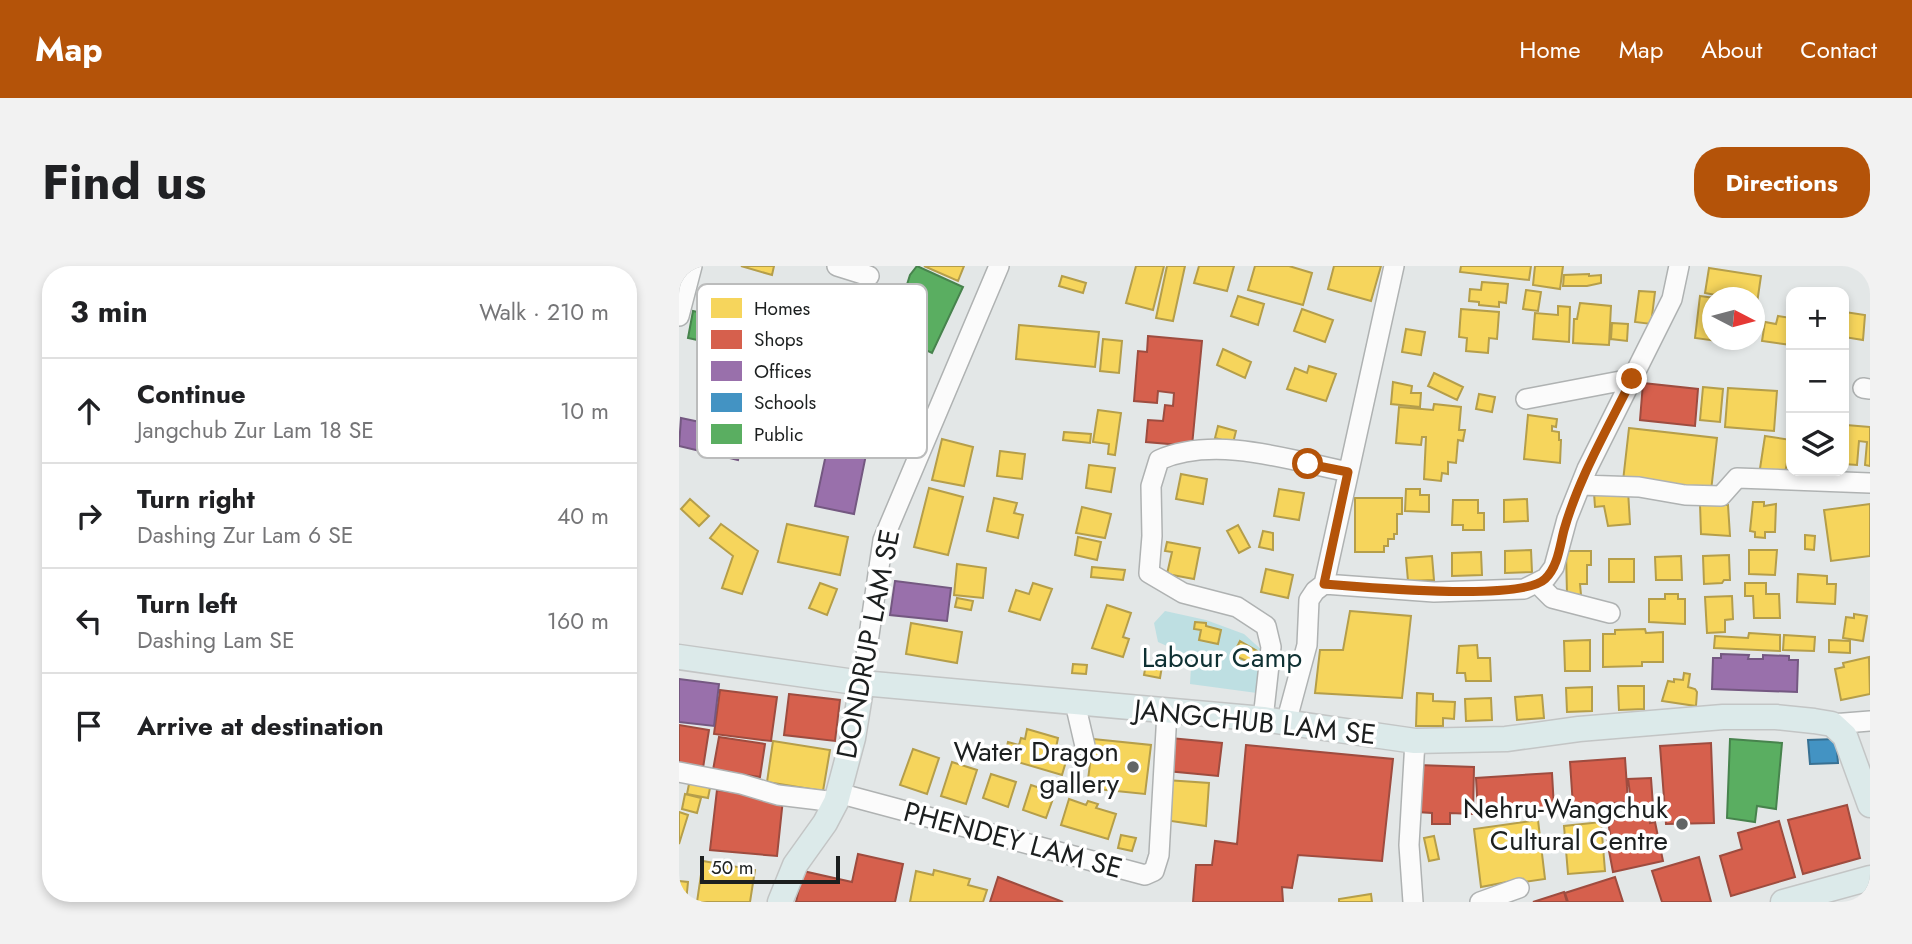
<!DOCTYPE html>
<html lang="en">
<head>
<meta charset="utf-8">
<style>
	:root { --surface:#fff; --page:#f2f2f2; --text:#202124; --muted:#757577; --line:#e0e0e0; --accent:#b45309 }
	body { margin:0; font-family:Jost,sans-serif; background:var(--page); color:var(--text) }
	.controls { position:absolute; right:21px; top:21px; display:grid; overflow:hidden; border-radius:14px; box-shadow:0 4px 10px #0003 }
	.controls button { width:63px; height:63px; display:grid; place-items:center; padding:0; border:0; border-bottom:2px solid var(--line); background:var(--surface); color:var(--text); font:35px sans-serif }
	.compass { position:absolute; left:1023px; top:21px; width:63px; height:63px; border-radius:50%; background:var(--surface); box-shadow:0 4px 10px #0003; rotate:96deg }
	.scale { position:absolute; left:21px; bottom:18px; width:140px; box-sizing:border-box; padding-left:7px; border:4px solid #1c1f1f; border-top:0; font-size:19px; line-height:24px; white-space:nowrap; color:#1c1f1f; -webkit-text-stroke:5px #fff; paint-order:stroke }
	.stop { position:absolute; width:21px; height:21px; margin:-16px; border:5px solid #b45309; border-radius:50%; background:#fff }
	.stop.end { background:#b45309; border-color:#fff; box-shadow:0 2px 7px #0008 }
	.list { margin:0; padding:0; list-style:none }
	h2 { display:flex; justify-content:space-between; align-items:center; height:91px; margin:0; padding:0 28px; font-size:30px }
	h2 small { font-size:23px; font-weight:400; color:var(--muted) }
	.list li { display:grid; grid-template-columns:46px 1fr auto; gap:21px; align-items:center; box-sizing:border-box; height:105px; padding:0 28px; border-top:2px solid var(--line) }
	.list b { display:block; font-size:26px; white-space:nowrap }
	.list p { margin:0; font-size:23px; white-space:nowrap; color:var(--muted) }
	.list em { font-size:23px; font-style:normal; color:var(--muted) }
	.icon { flex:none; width:38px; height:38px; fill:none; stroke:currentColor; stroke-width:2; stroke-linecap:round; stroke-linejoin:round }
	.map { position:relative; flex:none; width:1191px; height:636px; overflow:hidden; border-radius:28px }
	header { display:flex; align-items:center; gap:42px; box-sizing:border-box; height:98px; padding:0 35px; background:var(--accent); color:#fff }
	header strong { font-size:33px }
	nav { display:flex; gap:38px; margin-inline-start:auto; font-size:24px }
	.intro { display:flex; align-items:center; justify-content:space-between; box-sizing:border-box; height:168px; padding:0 42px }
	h1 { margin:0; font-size:49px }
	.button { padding:18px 32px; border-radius:28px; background:var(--accent); color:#fff; font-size:24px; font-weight:700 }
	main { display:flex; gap:42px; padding:0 42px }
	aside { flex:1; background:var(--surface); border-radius:28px; box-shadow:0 4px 10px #0003 }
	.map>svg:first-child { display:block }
</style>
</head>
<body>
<header>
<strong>Map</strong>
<nav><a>Home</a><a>Map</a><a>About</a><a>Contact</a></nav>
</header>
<div class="intro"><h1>Find us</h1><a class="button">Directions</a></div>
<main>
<aside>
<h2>3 min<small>Walk · 210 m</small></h2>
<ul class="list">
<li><svg class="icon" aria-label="ahead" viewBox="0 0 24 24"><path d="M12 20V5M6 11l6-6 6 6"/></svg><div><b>Continue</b><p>Jangchub Zur Lam 18 SE</p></div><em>10 m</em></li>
<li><svg class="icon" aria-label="right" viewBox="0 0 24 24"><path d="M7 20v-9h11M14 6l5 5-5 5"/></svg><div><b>Turn right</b><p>Dashing Zur Lam 6 SE</p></div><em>40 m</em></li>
<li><svg class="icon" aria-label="left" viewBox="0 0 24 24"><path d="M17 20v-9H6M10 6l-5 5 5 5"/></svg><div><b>Turn left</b><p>Dashing Lam SE</p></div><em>160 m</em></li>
<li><svg class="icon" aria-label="arrive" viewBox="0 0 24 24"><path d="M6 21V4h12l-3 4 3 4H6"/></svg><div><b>Arrive at destination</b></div></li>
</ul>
</aside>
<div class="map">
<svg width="1191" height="636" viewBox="0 0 1191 636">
	<rect width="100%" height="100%" fill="#e3e7e7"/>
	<path fill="#bedfe2" d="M486 345 527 354 565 368 586 387 578 427 511 418 512 401 506 388 479 376 475 357Z"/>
	<path fill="#f6d55c" stroke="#b59e4a" stroke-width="2" d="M62 0H95L93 9Z
		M245 0H285L279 15Z
		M457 0H485L474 44 447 37Z
		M488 0H506L494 55 477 52Z
		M520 0H555L548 25 515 17Z
		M576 0H610L633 7 624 39 569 24Z
		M655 0H702L692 35 649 23Z
		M782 0H852L850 14 781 6Z
		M856 0H884L881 23 854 19Z
		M1030 2 1082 10 1077 44 1076 32H1052L1026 27Z
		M910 8V10L922 9V17L908 20H884L885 9Z
		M383 10 407 17 404 27 380 20Z
		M803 16 829 18 827 37 820 36V41L800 39V36L790 35 791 23 802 24Z
		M847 24 862 26 859 45 844 43Z
		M960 25 976 26 972 58 956 56Z
		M559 30 585 38 579 59 552 50Z
		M1021 30 1036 32H1034V74H1054L1053 77 1016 72Z
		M901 37 932 40 930 79 894 77 895 53H898Z
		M879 40 891 41 890 76 854 73 856 47 879 49Z
		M623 43 654 54 646 76 615 65Z
		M782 43 820 46 818 73 810 72 809 87 787 85 788 72 780 71Z
		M1166 46 1186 49 1184 74 1165 71Z
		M1099 50 1112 52V79L1083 75 1086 56 1097 58Z
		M933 57 949 58 948 75 932 73Z
		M340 59 420 66 416 101 337 93Z
		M727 63 746 66 742 89 723 86Z
		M424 73 443 75 440 107 421 105Z
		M544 83 572 96 566 112 538 99Z
		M630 100 657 108 647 135 608 123 616 102 628 107Z
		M755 107 784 121 778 134 749 120Z
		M714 116 733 120 732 127H742L741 141 712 138Z
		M1024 121 1044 123 1041 156 1021 154Z
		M1049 122 1098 125 1095 165 1046 161Z
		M800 128 816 131 813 146 797 143Z
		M755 138 782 141 780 164H786L784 175 779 174 777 197 769 196V208L763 207 762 215 745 213 747 171H743L742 179 717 177 720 141 754 144Z
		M419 144 442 147 436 189 429 188 430 178 414 176Z
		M849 149 878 153 877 161 873 160V165L880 166V174H882L881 197 845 193Z
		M1167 159 1191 161V200L1186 199 1188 176 1180 175 1178 199 1165 198Z
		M539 160 557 165 554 177 536 172Z
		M950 162 1038 172 1032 225 944 215Z
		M385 166 412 168 411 177 384 174Z
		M1086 170 1112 174 1105 213 1080 209Z
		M263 173 294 181 285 220 253 214Z
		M321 185 346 188 343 213 318 210Z
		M410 199 436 202 432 226 407 222Z
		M502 208 528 213 524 238 497 233Z
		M250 222 284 231 269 289 235 281Z
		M600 223 625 227 620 254 595 250Z
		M727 223H741V229H750V246L726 245Z
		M949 224 951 258 929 260 925 240 916 241 915 227Z
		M315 232 338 237 335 247 344 249 339 272 308 265Z
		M676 232H723V248H718V268H715V273H709V280H705V286H676Z
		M11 233 30 250 20 260 2 243Z
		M848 233 849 255 825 256V234Z
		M774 234H799V247H805V264H784V259H773Z
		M1074 236H1085V240L1097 238 1096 266H1086V272L1076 271V266L1071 265Z
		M1021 238 1049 239 1051 270 1022 268Z
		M1191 238V290L1152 295 1145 244Z
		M403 241 432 248 426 272 397 267Z
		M42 258 79 285 63 328 43 322 54 290 31 272Z
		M108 258 169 271 161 309 99 296Z
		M559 259 571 281 560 287 548 265Z
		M584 265 594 267V284L580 281Z
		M1126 269 1136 270 1135 284 1126 283Z
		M399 271 422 276 418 294 396 289Z
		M488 276 521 282 515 313 488 308 493 286 486 285Z
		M852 284 853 306 826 307V285Z
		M1070 284H1098L1096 309 1070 308Z
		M887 285H912V299H908V318H901L902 329 888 328Z
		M802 286 803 309 773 310V287Z
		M1050 289 1051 314H1045L1043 317 1025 318 1024 290Z
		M753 290 755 314 729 315 727 292Z
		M1002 290 1003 314H977L976 291Z
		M930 293H955V316H930Z
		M278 298 307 302 304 332 275 329Z
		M413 301 446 304 444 314 412 311Z
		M587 303 614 309 609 332 582 326Z
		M1119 308 1148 310V318H1157L1156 338 1118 336Z
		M141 317 158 323 148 349 130 342Z
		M354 317 373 323 361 354 330 345 337 324 350 328Z
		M1066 317H1087V328H1100L1101 352H1075L1074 330H1066Z
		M986 328H999V333H1006V358L970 356V333H986Z
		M1053 330 1054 353 1046 354V366L1028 367 1026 331Z
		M278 332 294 335 292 344 276 341Z
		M428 339 452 347 444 371 450 373 444 391 413 382Z
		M671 345 732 350 723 432 636 427 641 384H664Z
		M1175 348 1188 350 1184 375 1164 372 1167 351 1175 352Z
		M516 356 527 357V360L542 364 539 378 520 374 522 364 515 363Z
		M232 357 283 366 278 397 227 388Z
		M966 363 967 367 984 366V396H963V400L924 401V368H936V364Z
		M1070 367 1101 369V385L1035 382 1036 370 1069 372Z
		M1105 369 1136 371 1135 385 1104 384Z
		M911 374V405H886L885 375Z
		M1150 374 1171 375V387L1150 386Z
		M561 375 578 385 572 397 554 389Z
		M798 379 799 392H811L812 415H787L786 407H778L780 380Z
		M1190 391 1191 428 1162 434 1156 403 1165 401 1164 397Z
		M394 398 408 399 407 408 393 407Z
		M467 398 483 400 481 412 465 409Z
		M1005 407 1011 408 1009 421 1016 423 1018 426 1017 440 983 435 989 415 995 416V413L1004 414Z
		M939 420H965V443L940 444Z
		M913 421V445L888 446 887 422Z
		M738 427 754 428V435L776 436 775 453 764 452V460H737Z
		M863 429 865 452 838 454 836 431Z
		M812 432 813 454 787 455 786 433Z
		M348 463 379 472 377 482 381 484 380 490 388 492 383 509 325 492 329 476 340 479 342 472 346 473Z
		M414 473 472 479 466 528 408 522Z
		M94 475 151 484 144 525 88 516Z
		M234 483 260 492 248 528 221 519Z
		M273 496 298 504 287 538 262 530Z
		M312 508 337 516 329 541 304 532Z
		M11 513 32 517 29 532 8 528Z
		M487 514 530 517 527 560 485 554Z
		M352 519 376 527 367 552 344 544Z
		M6 528 22 532 18 547 3 543Z
		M390 533 407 539 409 535 419 538 417 542 437 548 429 573 382 559Z
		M0 546 9 549 0 578Z
		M859 554 866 613 845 616 844 613 802 621 795 563Z
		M922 556 926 605 889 608 885 560Z
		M442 569 457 572 453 585 439 582Z
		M755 570 760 593 750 595 745 572Z
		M24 595 76 604 71 636H18Z
		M255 604 291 613 289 619 308 624 304 636H231L237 605 254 609Z
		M0 615 9 616 7 636H0Z
		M692 628 693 636H660V633Z"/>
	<path fill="#d6604d" stroke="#9e4c3f" stroke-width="2" d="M469 70 523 75 513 180 467 176 469 154 484 155 486 139 494 140 495 127 479 125 478 137 455 135 459 85 468 86Z
		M964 117 1019 123 1016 160 961 154Z
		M41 424 98 431 92 475 35 468Z
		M110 428 161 434 156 475 105 469Z
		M0 459 30 464 24 502 0 498Z
		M40 471 86 478 81 511 34 504Z
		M491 472 543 477 539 510 488 505Z
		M1032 477 1035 557 987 558 981 480Z
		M567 479 714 493 703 595 619 589 613 622 603 621 604 636H514L517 599H533L536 575 558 578Z
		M946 492 949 536 894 540 891 496Z
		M739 499 795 501 794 548 771 547V558H753V547L738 546Z
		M873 507 875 542 799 547 797 512Z
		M972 512 974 540 953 542 949 513Z
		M38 524 104 533 98 590 31 584Z
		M1168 539 1181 592 1124 608 1109 554Z
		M970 546 971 557 976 556 984 595 934 606 927 569 931 568 929 555Z
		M1100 555 1116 611 1052 630 1041 590 1063 583 1059 567Z
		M179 588 224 598 216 636H117L124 605 173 616Z
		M1020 591 1032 636H983L973 605Z
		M319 611 384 636H311Z
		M936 611 944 636H889L886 627Z
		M885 626 888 636H854Z"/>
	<path fill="#9970ab" stroke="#745881" stroke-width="2" d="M46 114 74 120 68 145 78 148 72 173 64 171 59 194 0 180 2 152 35 159Z
		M151 131 190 140 189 148 195 149 175 248 136 240 149 179 119 173 126 137 149 141Z
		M216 315 272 322 268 355 211 349Z
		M1042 388 1070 389 1069 393H1084V389L1110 390V394H1119L1118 426 1033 423 1034 392H1042Z
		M0 413 40 418 35 460 0 456Z"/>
	<path fill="#4393c3" stroke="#377092" stroke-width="2" d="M1157 473 1159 497 1131 498 1129 474Z"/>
	<path fill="#5aae61" stroke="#47834d" stroke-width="2" d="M238 0 284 21 253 87 206 65 209 54 220 37 233 42 237 33 225 28 231 9Z
		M14 45 74 58 69 85 9 72Z
		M1051 473 1103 477 1097 543 1078 540 1076 556 1048 552Z"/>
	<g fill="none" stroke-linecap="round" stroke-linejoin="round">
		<g stroke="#afb2b2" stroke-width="22">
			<path id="minor" d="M158 0 190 10
				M0 50 13 0
				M1184 122 1191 123
				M847 133 952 113
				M902 219 960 221 1006 229 1042 230 1058 212 1191 217
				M645 318 715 0
				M859 318 873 332 931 347
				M183 417 204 274 320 0
				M396 437 406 480
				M584 453 592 381 587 360 558 341 504 327 470 307 473 270 472 220 480 194C536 169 611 194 669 206
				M607 457 628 379 630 334 636 325 645 318 755 326 845 323 867 312 875 301 888 253 908 203 993 33 1000 0
				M1153 458 1191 455
				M0 506 62 518 99 529 157 536
				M159 527 466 609 475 605 480 589 488 446
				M734 636 730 579 736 475
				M801 636 840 622"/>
		</g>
		<g stroke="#c3c5c5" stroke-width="27">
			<path id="major" d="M0 391 183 417 584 453 736 475 827 473 900 463 1044 451H1097L1135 455 1153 458 1166 470 1191 539
				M101 636 116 599 146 557 157 536 174 472 183 417
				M1104 636 1191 612"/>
		</g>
		<use href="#minor" stroke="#fbfbfb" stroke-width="19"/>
		<use href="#major" stroke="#dceaea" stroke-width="24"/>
	</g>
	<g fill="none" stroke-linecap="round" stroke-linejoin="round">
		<path stroke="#b45309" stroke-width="9" d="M629 198 669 206 645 318C683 321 842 336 866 313 879 301 881 279 885 264 900 211 929 162 953 113"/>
	</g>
	<g fill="#626565" stroke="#fff" stroke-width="2.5">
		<circle cx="454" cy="501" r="7"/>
		<circle cx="1003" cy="558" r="7"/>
	</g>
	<g text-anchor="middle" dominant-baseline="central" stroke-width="7" stroke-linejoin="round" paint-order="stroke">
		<g font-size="28" fill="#1c1f1f" stroke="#fff">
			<text transform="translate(189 378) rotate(-79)">DONDRUP LAM SE</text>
			<text transform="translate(576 456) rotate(6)">JANGCHUB LAM SE</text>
			<text transform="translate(334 574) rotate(15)">PHENDEY LAM SE</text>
		</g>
		<g font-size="28" fill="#0f3133" stroke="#fff">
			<text x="543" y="391">Labour Camp</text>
		</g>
		<g font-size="28" fill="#1c1f1f" stroke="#fff" text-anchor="end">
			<text x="440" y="485">Water Dragon<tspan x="440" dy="32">gallery</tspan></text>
			<text x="989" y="542">Nehru-Wangchuk<tspan x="989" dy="32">Cultural Centre</tspan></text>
		</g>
	</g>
	<rect x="18" y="18" width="230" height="174" rx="10" fill="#fff" stroke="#bbbcbc" stroke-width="2"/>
	<rect x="32" y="32" width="31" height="20" fill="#f6d55c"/>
	<rect x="32" y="64" width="31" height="19" fill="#d6604d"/>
	<rect x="32" y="95" width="31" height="20" fill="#9970ab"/>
	<rect x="32" y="127" width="31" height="19" fill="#4393c3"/>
	<rect x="32" y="158" width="31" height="20" fill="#5aae61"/>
	<g font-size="19" fill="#1c1f1f">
		<text x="75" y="49">Homes</text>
		<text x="75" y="80">Shops</text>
		<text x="75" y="112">Offices</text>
		<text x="75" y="143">Schools</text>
		<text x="75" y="175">Public</text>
	</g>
</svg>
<div class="controls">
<button>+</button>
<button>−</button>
<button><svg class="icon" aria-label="layers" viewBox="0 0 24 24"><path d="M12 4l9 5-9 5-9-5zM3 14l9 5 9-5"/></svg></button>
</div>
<svg class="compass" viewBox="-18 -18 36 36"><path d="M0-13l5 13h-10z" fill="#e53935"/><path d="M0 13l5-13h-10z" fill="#757577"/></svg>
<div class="scale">50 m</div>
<div class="stop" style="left:629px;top:198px"></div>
<div class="stop end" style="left:953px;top:113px"></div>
</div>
</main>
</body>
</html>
